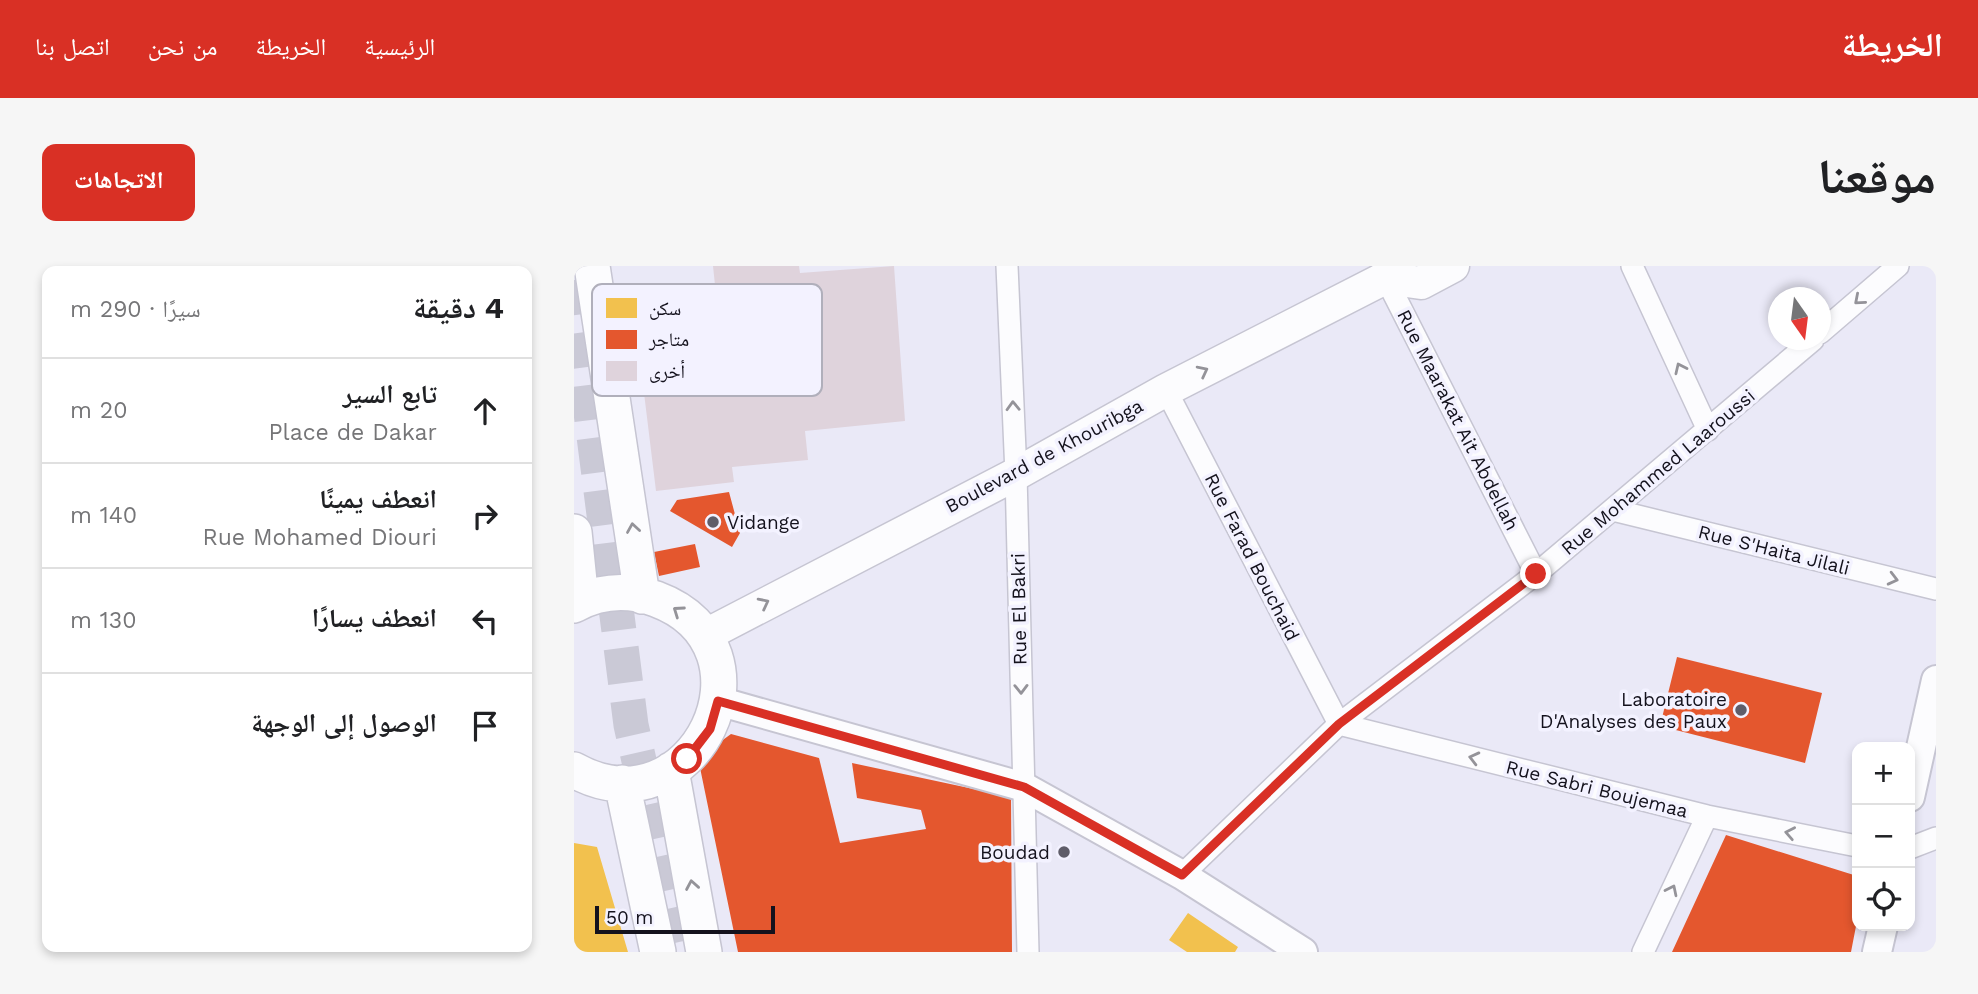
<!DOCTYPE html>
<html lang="ar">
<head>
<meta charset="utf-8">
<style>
	:root { --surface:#fff; --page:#f6f6f6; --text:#202124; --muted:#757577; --line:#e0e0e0; --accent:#d93025 }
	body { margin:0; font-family:"Work Sans","Noto Naskh Arabic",sans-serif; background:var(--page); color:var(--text); direction:rtl }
	.controls { position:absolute; right:21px; bottom:21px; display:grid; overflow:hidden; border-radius:14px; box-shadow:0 4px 10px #0003 }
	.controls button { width:63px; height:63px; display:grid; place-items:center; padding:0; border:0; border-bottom:2px solid var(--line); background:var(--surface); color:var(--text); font:35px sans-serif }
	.compass { position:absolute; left:1194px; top:21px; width:63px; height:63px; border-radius:50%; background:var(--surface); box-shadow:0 4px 10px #0003; rotate:166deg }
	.scale { position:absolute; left:21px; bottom:18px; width:180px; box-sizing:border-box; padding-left:7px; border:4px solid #14121d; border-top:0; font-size:19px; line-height:24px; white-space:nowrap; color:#14121d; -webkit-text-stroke:5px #f3f2ff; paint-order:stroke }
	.stop { position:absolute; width:21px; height:21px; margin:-16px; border:5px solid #d93025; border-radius:50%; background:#fff }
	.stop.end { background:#d93025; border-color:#fff; box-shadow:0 2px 7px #0008 }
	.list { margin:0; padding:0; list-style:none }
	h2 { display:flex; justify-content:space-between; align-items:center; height:91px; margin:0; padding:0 28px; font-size:30px }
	h2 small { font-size:23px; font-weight:400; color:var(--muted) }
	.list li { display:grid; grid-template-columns:46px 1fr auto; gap:21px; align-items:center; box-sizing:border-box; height:105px; padding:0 28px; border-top:2px solid var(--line) }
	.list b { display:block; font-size:26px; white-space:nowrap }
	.list p { margin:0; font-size:23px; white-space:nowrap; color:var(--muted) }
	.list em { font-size:23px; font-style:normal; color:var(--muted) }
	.icon { flex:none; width:38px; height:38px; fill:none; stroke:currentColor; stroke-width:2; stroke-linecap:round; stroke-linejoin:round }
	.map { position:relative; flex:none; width:1362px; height:686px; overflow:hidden; direction:ltr; border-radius:14px }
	header { display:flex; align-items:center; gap:42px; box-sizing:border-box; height:98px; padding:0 35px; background:var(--accent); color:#fff }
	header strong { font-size:33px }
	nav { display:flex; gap:38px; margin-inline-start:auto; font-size:24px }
	.intro { display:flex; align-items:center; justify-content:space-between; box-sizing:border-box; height:168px; padding:0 42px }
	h1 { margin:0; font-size:49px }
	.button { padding:18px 32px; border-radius:14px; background:var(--accent); color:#fff; font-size:24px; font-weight:700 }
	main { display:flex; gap:42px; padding:0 42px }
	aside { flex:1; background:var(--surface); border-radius:14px; box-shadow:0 4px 10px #0003 }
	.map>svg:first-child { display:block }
</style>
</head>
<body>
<header>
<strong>الخريطة</strong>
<nav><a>الرئيسية</a><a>الخريطة</a><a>من نحن</a><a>اتصل بنا</a></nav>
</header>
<div class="intro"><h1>موقعنا</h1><a class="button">الاتجاهات</a></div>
<main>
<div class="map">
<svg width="1362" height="686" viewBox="0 0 1362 686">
	<rect width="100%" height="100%" fill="#eae9f7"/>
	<path fill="#f2c14e" d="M0 577 23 581 54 686H0Z
		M614 647 664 681 661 686H613L595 674Z"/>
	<path fill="#e4572e" d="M155 226 166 267 158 281 96 245 103 234Z
		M121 278 126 301 85 310 80 286Z
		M1103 391 1248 427 1231 497 1086 460Z
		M157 468 245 492 266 577 352 563 347 544 283 532 278 497 437 531 438 686H164L124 492Z
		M1152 569 1283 610V655L1277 686H1098Z"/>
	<path fill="#dfd3dc" d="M139 0H225L226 7 320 0 331 155 231 165 234 194 158 201 160 216 82 225 64 78 146 67Z"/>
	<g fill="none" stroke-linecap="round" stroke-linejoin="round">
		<path stroke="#cac9d6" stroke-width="35" stroke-dasharray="35 18" stroke-linecap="butt" d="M0 14 57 459 108 686"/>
		<g stroke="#c6c5d2" stroke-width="24">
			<path id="minor" d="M433 0 442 208 454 686
				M1058 0 1134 164
				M808 5 962 308
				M1246 67 1324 0
				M592 124 765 458 1133 550 1283 580
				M1039 244 1362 323
				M1336 582 1362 572
				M608 609 765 458 962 308 1239 74
				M1069 686 1133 550"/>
		</g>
		<g stroke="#c6c5d2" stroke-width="32">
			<path id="tertiary" d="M144 435 450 521 608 609 729 686
				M1336 531 1362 414
				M1303 686 1309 660"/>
		</g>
		<g stroke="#c6c5d2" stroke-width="35">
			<path id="secondary" d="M130 370 442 208 592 124 811 12 847 17 879 0"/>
		</g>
		<g stroke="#c6c5d2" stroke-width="38">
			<path id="primary" d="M18 0 68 330
				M0 266 7 335
				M0 339C27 324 54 323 82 333 211 381 120 571 0 504
				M97 504 130 686
				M48 517 84 686"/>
		</g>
		<use href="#minor" stroke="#fcfcfe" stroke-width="21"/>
		<use href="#tertiary" stroke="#fcfcfe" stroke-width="28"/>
		<use href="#secondary" stroke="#fcfcfe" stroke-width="32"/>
		<use href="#primary" stroke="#fcfcfe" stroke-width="35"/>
	</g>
	<defs><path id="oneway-chevron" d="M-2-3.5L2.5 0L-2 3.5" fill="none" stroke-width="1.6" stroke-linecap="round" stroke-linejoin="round" transform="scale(1.75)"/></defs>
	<g stroke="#949399">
		<use href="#oneway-chevron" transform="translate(1285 34) rotate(139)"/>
		<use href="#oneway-chevron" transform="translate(1106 102) rotate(-115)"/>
		<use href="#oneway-chevron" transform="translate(629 105) rotate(-27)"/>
		<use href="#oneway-chevron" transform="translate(439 140) rotate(-92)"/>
		<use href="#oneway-chevron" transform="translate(59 262) rotate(-99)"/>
		<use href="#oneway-chevron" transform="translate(1319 313) rotate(14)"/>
		<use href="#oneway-chevron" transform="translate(190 337) rotate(-27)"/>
		<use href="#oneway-chevron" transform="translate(104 345) rotate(-145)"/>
		<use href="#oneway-chevron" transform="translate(447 423) rotate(89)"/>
		<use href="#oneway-chevron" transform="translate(900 492) rotate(-166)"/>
		<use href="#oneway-chevron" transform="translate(1216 567) rotate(-169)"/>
		<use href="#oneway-chevron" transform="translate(118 619) rotate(-100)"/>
		<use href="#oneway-chevron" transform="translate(1098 624) rotate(-64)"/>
	</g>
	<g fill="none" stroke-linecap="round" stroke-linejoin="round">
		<path stroke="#d93025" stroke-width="9" d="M113 493 136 463 144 435 450 521 608 609 765 458 962 308"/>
	</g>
	<g fill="#5f5d69" stroke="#f3f2ff" stroke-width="2.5">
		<circle cx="139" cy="256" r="7"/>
		<circle cx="1167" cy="444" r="7"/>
		<circle cx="490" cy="586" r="7"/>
	</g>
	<g text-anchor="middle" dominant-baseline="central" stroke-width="7" stroke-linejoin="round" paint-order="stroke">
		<g font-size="19" fill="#14121d" stroke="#f3f2ff">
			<text transform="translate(884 154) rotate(63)">Rue Maarakat Ait Abdellah</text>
			<text transform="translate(470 190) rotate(-28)">Boulevard de Khouribga</text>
			<text transform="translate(1084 206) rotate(-40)">Rue Mohammed Laaroussi</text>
			<text transform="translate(1200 284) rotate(14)">Rue S'Haita Jilali</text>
			<text transform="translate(678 291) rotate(63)">Rue Farad Bouchaid</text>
			<text transform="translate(445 343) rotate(-91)">Rue El Bakri</text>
			<text transform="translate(1023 523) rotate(14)">Rue Sabri Boujemaa</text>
		</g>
		<g font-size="19" fill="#14121d" stroke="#f3f2ff" text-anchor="end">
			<text x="153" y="256" text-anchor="start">Vidange</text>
			<text x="1153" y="433">Laboratoire<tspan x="1153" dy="22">D'Analyses des Paux</tspan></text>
			<text x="476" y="586">Boudad</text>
		</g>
	</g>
	<rect x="18" y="18" width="230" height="112" rx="10" fill="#f3f2ff" stroke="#b0afbb" stroke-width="2"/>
	<rect x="32" y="32" width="31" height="20" fill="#f2c14e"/>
	<rect x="32" y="64" width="31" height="19" fill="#e4572e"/>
	<rect x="32" y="95" width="31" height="20" fill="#dfd3dc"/>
	<g font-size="19" fill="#14121d">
		<text x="75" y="49">سكن</text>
		<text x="75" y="80">متاجر</text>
		<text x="75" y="112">أخرى</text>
	</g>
</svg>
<div class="controls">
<button>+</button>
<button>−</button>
<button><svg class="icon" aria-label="locate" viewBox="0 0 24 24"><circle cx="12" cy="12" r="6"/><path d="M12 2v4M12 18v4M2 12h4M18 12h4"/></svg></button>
</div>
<svg class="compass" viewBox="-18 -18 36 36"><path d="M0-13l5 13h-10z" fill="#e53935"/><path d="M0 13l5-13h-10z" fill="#757577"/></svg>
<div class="scale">50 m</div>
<div class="stop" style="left:113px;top:493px"></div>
<div class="stop end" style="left:962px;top:308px"></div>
</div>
<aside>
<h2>4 دقيقة<small>سيرًا · 290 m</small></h2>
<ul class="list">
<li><svg class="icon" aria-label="ahead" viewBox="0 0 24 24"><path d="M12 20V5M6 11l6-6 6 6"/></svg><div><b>تابع السير</b><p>Place de Dakar</p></div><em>20 m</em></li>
<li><svg class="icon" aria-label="right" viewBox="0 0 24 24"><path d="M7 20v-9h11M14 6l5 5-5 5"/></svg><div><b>انعطف يمينًا</b><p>Rue Mohamed Diouri</p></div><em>140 m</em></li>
<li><svg class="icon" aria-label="left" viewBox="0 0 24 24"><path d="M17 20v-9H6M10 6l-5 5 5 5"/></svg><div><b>انعطف يسارًا</b></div><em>130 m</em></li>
<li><svg class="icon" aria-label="arrive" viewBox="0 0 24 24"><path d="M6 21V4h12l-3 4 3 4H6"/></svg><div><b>الوصول إلى الوجهة</b></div></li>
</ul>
</aside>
</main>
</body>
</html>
